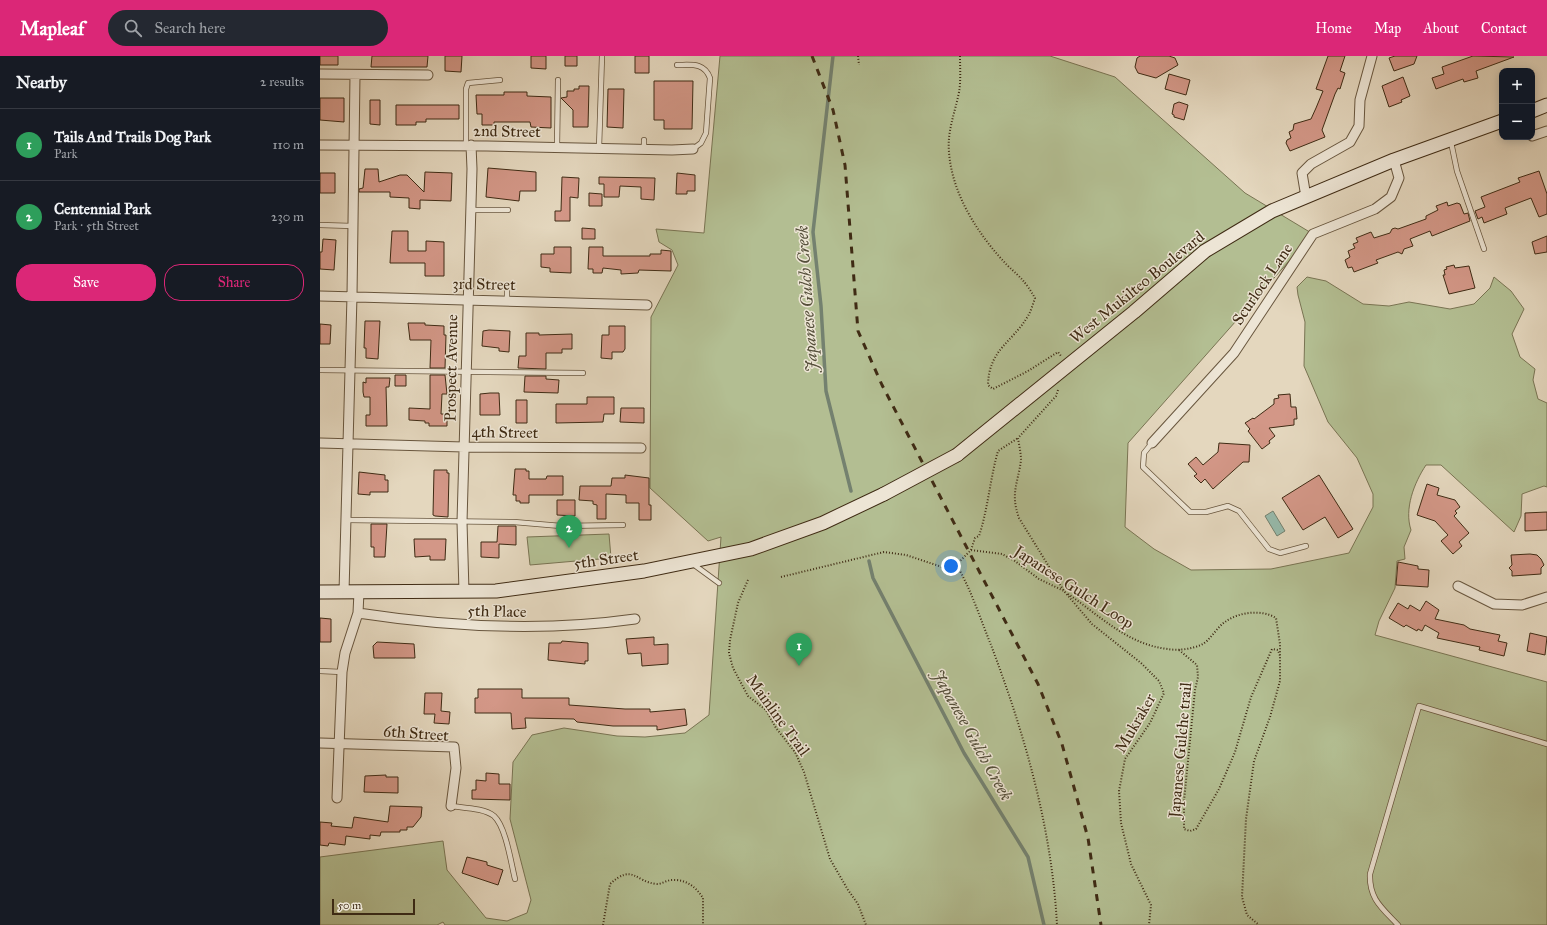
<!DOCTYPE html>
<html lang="en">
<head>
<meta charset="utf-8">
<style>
	:root { --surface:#171b24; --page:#242831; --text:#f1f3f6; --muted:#9ea1a6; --line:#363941; --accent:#db2777 }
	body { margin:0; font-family:"IM FELL Great Primer",serif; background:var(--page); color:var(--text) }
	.controls { position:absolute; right:12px; top:12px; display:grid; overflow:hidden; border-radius:8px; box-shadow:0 2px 10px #0003 }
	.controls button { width:36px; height:36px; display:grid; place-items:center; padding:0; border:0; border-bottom:1px solid var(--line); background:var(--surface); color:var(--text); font:20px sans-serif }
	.scale { position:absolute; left:12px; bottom:10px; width:83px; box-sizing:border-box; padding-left:4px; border:2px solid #3f2b14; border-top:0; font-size:11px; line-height:14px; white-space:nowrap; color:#3f2b14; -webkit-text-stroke:3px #ede5d5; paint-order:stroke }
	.you { position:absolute; left:631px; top:510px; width:14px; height:14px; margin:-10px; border:3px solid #fff; border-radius:50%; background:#1a73e8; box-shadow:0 0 0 6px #1a73e833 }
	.badge { display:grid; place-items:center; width:26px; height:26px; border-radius:50%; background:var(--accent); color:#fff; font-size:13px; font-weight:700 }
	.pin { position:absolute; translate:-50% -33px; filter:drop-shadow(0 1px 2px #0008) }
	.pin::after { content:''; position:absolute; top:21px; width:14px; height:12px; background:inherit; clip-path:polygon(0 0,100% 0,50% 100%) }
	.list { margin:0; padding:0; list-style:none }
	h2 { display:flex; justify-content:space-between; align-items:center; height:52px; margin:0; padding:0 16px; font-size:17px }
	h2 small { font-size:13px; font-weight:400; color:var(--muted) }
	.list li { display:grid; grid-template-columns:26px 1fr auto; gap:12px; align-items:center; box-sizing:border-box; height:72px; padding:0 16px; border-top:1px solid var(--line) }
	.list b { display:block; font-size:15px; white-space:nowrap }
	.list p { margin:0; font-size:13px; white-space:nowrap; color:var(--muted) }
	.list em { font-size:13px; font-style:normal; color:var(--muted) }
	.actions { display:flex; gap:8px; padding:12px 16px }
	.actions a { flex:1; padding:9px 0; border:1px solid var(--accent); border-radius:16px; text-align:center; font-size:14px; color:var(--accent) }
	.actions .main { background:var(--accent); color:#fff }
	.icon { flex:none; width:22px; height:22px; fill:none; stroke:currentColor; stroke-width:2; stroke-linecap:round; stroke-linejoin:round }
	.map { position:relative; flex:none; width:1227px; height:869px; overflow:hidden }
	header { display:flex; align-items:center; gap:24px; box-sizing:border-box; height:56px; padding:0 20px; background:var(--accent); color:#fff }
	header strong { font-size:19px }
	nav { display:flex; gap:22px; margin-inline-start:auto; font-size:14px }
	.search { width:280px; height:36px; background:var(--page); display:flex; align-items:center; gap:10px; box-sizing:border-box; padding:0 14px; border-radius:22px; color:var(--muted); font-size:15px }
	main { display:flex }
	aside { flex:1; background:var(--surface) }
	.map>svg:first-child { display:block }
</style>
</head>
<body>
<header>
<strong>Mapleaf</strong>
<div class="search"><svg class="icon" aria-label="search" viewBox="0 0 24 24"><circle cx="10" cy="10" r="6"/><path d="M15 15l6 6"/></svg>Search here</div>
<nav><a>Home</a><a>Map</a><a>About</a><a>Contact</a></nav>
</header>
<main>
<aside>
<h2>Nearby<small>2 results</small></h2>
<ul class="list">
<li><span class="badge" style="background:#2e9e5b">1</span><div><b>Tails And Trails Dog Park</b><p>Park</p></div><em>110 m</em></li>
<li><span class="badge" style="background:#2e9e5b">2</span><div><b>Centennial Park</b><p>Park · 5th Street</p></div><em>230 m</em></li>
</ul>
<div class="actions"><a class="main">Save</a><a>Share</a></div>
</aside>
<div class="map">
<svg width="1227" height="869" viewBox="0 0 1227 869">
	<rect width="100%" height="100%" fill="#e4d7be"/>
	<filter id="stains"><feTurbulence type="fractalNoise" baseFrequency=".005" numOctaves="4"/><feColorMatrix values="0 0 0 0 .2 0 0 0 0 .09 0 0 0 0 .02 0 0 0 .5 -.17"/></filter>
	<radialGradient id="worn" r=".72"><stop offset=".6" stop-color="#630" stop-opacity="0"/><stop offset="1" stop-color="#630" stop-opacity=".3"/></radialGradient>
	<path fill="#b3be92" stroke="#797453" d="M400 0H730L795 21 925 137 993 178 808 387 805 471 834 493 871 514 951 513 1029 497 1053 451V438L1037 402 1008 366 984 310 985 266 978 239 977 231 987 221 1006 225 1043 248 1069 250 1089 246 1130 253 1154 248 1170 232 1174 221 1191 235 1204 253 1192 278 1200 301 1215 313 1213 324 1218 343 1227 347V431L1224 430 1202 438 1201 460 1194 476 1121 409H1106C1094 427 1084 453 1091 474L1084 491 1085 503 1077 505 1075 532 1059 565 1055 579 1227 626V869H125L123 866 117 869H0V801L123 785 127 814 166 862 187 865 207 857 211 844 190 763 193 706 212 679 244 672 297 680 325 681 365 677 389 659 401 481 388 485 330 432 331 261 358 209 352 194 339 186 336 173 384 177Z
		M289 478 291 502 210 509 207 481Z"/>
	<path fill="#97baab" stroke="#74816f" d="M953 455 965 475 957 480 945 460Z"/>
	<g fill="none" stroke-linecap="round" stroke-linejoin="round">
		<path stroke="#74816f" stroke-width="3.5" d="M513 0 493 176 501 250 506 335 531 435
			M549 505 553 522 644 697 708 801 724 869"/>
	</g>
	<path fill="#d39787" stroke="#3f2b14" d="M0 0H18V9H0Z
		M52 0H108L107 11H51Z
		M125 0H142L141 16 125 15Z
		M211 0H226V13L211 12Z
		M245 0H257V10H245Z
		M315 0H329V17H315Z
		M820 0H849L855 2 858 9 836 22 818 17 815 11 817 2Z
		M1008 0H1025L1020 15 1025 17 1020 33 1018 32 1015 38 1002 74 1005 81 970 95 966 87 967 84 971 82 969 76 973 74 974 68 991 63 996 52 1003 35 996 33Z
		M1075 0H1097L1094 8 1074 15 1069 2Z
		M1153 0 1194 1 1156 15 1158 22 1144 26 1143 23 1116 33 1112 22 1124 18 1122 11Z
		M849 18 870 24 866 39 845 33Z
		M1083 21 1090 40 1081 44 1082 46 1069 51 1062 30Z
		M334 25H373L372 73H344V64H334Z
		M259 30H269L268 71H253V54L241 42 247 41V35H254V33H259Z
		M288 33H304L303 72 287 71Z
		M184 36H207V40L231 41V72L211 71 210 66H174V69H162V58H157L156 39H184Z
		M0 42H24V66L0 64Z
		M50 44H60V69L50 68Z
		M859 46 868 49 864 64 854 61V59L852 58 854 48Z
		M76 49H139V63H106V66H96V69H76Z
		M168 112 216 116V135H200L199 145 166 141Z
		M45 113H58L59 126 80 119H87L104 136 105 116 132 117 131 145 100 144V153L89 152V142L70 141V136H39V133L43 132Z
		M1219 115 1227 138V158L1219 161 1211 142 1185 152 1187 158 1164 167 1162 161 1158 163 1155 155 1165 151 1161 141 1200 126 1198 122Z
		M0 117H15V137H0Z
		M357 117 375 119V135H367V138H356Z
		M242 121 259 122 258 142 250 141V165H235V155H241Z
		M279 121 335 122 334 144 321 143V131L300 130 299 141H284V128H279Z
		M269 137 282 138V150H269Z
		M1127 146 1128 150 1137 147 1140 148 1144 158 1148 157 1150 165 1112 180 1110 175 1090 183 1093 190 1084 193 1082 198 1078 196 1056 204 1058 207 1034 216 1032 211 1028 212 1025 204 1030 201 1028 195 1035 192 1033 188 1038 186 1036 182 1051 176 1054 182 1070 177 1072 173 1075 172 1078 173 1106 163V160L1118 154 1116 150Z
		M262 172 275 173V183H262Z
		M72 175H88V195H106V185L124 186V220H105V207H70Z
		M1227 180V196L1215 198 1212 186Z
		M3 183 16 184 14 214 0 213V196H2Z
		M234 191H251V217L230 216V212L221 211V198H234Z
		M269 191H283V200H330V198H341V194L351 195V215L319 214 318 217 301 218V214L283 212 282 217H273V213H268Z
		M1134 209 1135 212 1149 210 1155 232 1129 238 1123 219H1125L1124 214 1127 213 1126 211Z
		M45 265H60L58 303 46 302V292H44Z
		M88 267H105V269L124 270V279H126L125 312H110L111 284H90Z
		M0 268 11 269 10 288H0Z
		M289 270H305V293L303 296H292V303L281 302 282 279H289Z
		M169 274 190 275 189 296 179 295V292L162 290 163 275Z
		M206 277H219V279L252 278V293H242V297H226V313L198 312 199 300H206Z
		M75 319H86V330H75Z
		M110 319H125L127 338H122L121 358H127V370H109V367H105V365L89 364V352L110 353Z
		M205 320H226V323L239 324 238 337 204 336Z
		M46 322H70L69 331H66L67 370H46V359H50V341H44L43 336V326L46 327Z
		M170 337H179L180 359H160V338Z
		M970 338 971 351H976L977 363H974V369L949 372 955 380 949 385 950 387 942 393 928 375 930 373 925 367 933 362 934 363 954 348V343L959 342 958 339Z
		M267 341H294V358H284L283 366 236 367V348H267Z
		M196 344H207V367H196Z
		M301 352H324V367L300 366Z
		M899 387 930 389 929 406H923L893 433 885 423 881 427 874 420 877 418 868 408 876 401 883 409 898 396Z
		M195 413H206V415H209V423H226L227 420H243V439H209V447H200V445H196V439H193Z
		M114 414H127V417H129L128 461 115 460 113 459Z
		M39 416 65 419V424H68V436H50V439L38 438Z
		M305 419 329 422V449H331V464H319V447H306V439L286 438V463H277V449L273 448V445L259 444 260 430H291L292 422H305Z
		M999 419 1033 473 1018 482 1005 461 983 474 962 442Z
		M1107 428 1119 432 1117 439 1135 444 1140 451 1135 455 1137 457 1134 460 1149 477 1139 486 1142 490 1133 498 1121 485 1128 479 1115 465 1097 459Z
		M237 444H255V460L237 459Z
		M1227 456V474L1205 475V457Z
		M51 468H67L65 501H54V491H51Z
		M178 470H196V489L179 488V502L161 501V486H177Z
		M94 483H126L125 504H110V500L95 501Z
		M1210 498 1217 499 1221 503 1224 509 1221 512V518L1192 520V515L1189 512 1192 509 1191 499Z
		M1078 506 1098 510V513L1109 514 1108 531 1076 529Z
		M1106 545 1119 554 1115 563 1144 569 1150 573 1180 579 1178 585 1187 587 1184 600 1159 594 1160 591 1117 582 1119 577 1105 569 1102 575 1098 573 1097 575 1086 569 1084 571 1069 562 1078 547 1088 553 1090 549 1100 555Z
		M0 562 11 563V586H0Z
		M1210 577 1227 581 1225 599 1207 595Z
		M334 581V589L348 588V608L322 610 321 597 308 598 306 583Z
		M242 585 268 587V605H265V608L228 604 229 587H241Z
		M57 586 94 588 95 602H54L53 590Z
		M158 633H202V642H249V649L305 653H330V656L365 653 367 669 337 674V670H293L257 666 254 663 205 662 206 672 192 673 191 657H155V642H158Z
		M105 637H122L121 655 130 656 129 668 114 667 115 658H104Z
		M166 717 179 718V728H190V744L152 743V734H156V724L166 725Z
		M66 719V721H78V737L44 736 45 720Z
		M70 750 102 751 101 761 93 771H87V774H80V776H61L60 780 50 779V783L26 780 25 789 9 787 8 790 0 789V766L12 767 11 770 32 772 34 761 68 766Z
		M147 801 167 806V809L183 814 178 829 142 817Z"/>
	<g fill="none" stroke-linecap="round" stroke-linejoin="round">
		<g stroke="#68563e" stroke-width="6">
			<path id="service" d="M357 9C371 9 384 6 390 22L386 77 381 87 373 93
				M1131 86 1137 115 1164 193
				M146 89V33L148 27 180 24
				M237 92 238 24
				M279 92 282 0
				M324 93V84
				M150 154H188
				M0 169 33 170
				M187 230V244
				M0 314 263 317
				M832 387 824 397 823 411 870 456H886L908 450 919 455 949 493 960 497 986 490
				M26 464 194 466 241 470 303 469
				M373 508 399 527
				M0 615 22 616
				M131 750C144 752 164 752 174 760 186 771 191 807 195 823
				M1078 869C1062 852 1049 843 1050 818L1099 650 1227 688"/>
		</g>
		<g stroke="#68563e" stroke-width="11">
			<path id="minor" d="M0 18 108 19
				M1212 80 1227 75
				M0 89 167 90 352 94 373 93
				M986 141 982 117 991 108 1030 86 1039 70 1040 44 1052 0
				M0 240 327 249
				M0 387 144 391 321 392
				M832 387 914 297 993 178 1055 153 1071 141 1079 122 1074 104
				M1138 530 1174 548 1202 549 1227 541
				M24 536 32 240 35 19
				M144 536 142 466 152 113 151 89
				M38 557C130 571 223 576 315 563
				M0 687 134 691 136 712 131 750
				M17 742 22 616 25 597 38 557 39 536"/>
		</g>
		<g stroke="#3f2b14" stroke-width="15">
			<path id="secondary" d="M1212 55 1227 49
				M637 399 814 256 885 195 952 155 1074 104 1182 65
				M0 536 176 535 324 515 431 493 503 467 564 438"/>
		</g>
		<path stroke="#3f2b14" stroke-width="2" stroke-dasharray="1 2" stroke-linecap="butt" d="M538 0 539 9
			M640 0C640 12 641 25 639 36 635 57 627 75 629 96 632 139 659 180 688 210 702 223 705 225 715 242 713 248 711 255 708 260 692 287 669 293 668 329L673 333 708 315 738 296 741 300
			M738 334 736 340 698 382C699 389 701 397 701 404 698 428 690 437 699 462L744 535 772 568 821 607 839 625 844 637 830 667 805 703 799 735 801 767 811 808 831 849 829 869
			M651 494 655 482 659 480C668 453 670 423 678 395L698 382
			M636 508C651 533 660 562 671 589 705 679 732 773 737 869
			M461 521 564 496 586 499 631 514 651 494 682 498 695 505 719 523 744 535
			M428 524 418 547 410 584 409 597 413 612 428 640 446 654 456 672 475 696 484 716 510 803 528 834 538 848 546 869
			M748 538C779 559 808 589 848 593 858 595 871 593 881 589 890 585 896 572 905 566 918 556 942 553 956 562L960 588V625L950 661 934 705 926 763 922 841 927 859 939 869
			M859 594 877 609 878 621 875 634 864 745V773L870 775 876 773 899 733 915 696 931 641 952 593 958 594 960 600
			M283 869 290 828C313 807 315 826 337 828 342 828 347 824 352 824 366 823 376 831 383 842V869"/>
		<use href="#service" stroke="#ede5d5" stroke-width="4.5"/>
		<use href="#minor" stroke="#ede5d5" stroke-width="9"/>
		<use href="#secondary" stroke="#ede5d5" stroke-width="13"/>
		<path stroke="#3f2b14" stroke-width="3" stroke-dasharray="7 7" stroke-linecap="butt" d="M492 0 513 54 525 109 538 275 562 329 718 628 742 688 768 782 781 869"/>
		<g stroke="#3f2b14" stroke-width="15" stroke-linecap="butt">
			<path id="secondary-bridge" d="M564 438 637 399"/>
		</g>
		<use href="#secondary-bridge" stroke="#ede5d5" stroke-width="13"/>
	</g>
	<g text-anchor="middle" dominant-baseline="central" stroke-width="3" stroke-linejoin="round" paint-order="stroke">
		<g font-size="16" fill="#3f2b14" stroke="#ede5d5">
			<text transform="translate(187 75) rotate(1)">2nd Street</text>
			<text transform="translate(164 228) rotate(1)">3rd Street</text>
			<text transform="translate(942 228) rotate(-56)">Scurlock Lane</text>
			<text transform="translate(817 231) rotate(-39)">West Mukilteo Boulevard</text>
			<text transform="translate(131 312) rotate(-89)">Prospect Avenue</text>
			<text transform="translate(185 376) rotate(1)">4th Street</text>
			<text transform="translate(286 503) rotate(-8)">5th Street</text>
			<text transform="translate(754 531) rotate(33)">Japanese Gulch Loop</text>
			<text transform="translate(177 555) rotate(1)">5th Place</text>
			<text transform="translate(458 659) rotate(54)">Mainline Trail</text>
			<text transform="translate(815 667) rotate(-60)">Mukraker</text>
			<text transform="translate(96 677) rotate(4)">6th Street</text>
			<text transform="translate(860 694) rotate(-85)">Japanese Gulche trail</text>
		</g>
		<g font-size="17" font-style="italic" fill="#554f3a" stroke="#ede5d5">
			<text transform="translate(487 243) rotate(-94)">Japanese Gulch Creek</text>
			<text transform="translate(652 679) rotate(61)">Japanese Gulch Creek</text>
		</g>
	</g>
	<rect width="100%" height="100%" filter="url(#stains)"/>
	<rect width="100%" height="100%" fill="url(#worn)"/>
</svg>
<div class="controls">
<button>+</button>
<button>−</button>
</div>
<div class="scale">50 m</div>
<div class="you"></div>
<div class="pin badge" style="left:479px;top:610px;background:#2e9e5b">1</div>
<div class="pin badge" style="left:249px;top:492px;background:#2e9e5b">2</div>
</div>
</main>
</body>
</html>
